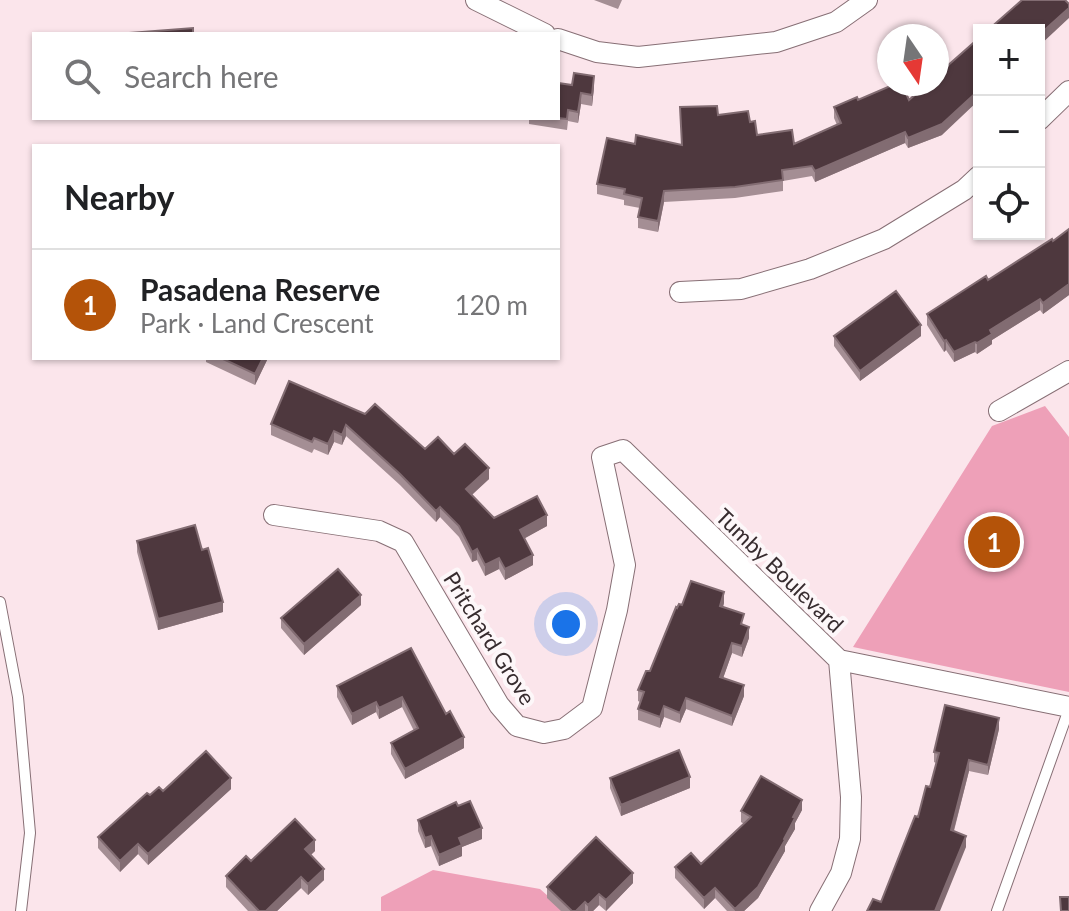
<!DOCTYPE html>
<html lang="en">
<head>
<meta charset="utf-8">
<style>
	:root { --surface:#fff; --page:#f6f6f6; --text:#202124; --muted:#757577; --line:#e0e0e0; --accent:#b45309 }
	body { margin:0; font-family:Lato,sans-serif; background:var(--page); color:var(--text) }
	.controls { position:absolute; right:24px; top:24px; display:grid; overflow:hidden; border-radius:0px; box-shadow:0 2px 6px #0004 }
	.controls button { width:72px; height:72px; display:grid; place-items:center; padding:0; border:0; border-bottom:2px solid var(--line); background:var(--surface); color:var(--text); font:40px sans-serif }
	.compass { position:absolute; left:877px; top:24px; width:72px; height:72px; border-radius:50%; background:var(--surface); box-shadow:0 2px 6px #0004; rotate:167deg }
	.you { position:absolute; left:566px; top:624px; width:28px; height:28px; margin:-20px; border:6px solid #fff; border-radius:50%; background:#1a73e8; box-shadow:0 0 0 12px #1a73e833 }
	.badge { display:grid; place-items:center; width:52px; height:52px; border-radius:50%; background:var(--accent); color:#fff; font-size:26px; font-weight:700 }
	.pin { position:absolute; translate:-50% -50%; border:4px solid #fff; box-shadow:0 2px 8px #0006 }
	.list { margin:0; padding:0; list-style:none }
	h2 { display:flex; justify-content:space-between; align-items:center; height:104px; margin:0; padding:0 32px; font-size:34px }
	h2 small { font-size:26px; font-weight:400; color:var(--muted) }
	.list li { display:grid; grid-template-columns:52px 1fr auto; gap:24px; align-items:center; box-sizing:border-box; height:112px; padding:0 32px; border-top:2px solid var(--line) }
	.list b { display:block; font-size:30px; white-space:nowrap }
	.list p { margin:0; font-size:26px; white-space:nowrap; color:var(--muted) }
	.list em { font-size:26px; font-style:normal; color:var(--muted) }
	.icon { flex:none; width:44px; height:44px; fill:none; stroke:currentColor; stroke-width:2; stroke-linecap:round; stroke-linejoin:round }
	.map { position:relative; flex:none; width:1069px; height:911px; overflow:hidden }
	.search { position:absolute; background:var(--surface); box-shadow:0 2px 6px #0004; left:32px; top:32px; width:528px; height:88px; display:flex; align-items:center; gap:20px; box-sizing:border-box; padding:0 28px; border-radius:0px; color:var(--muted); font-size:30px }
	.panel { position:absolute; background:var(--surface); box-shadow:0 2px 6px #0004; left:32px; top:144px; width:528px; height:216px; border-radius:0px }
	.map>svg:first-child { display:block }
</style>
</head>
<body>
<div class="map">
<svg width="1069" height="911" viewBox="0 0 1069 911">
	<rect width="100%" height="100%" fill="#fbe5eb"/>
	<path fill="#eea0b8" d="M1045 406 1069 437V692L853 647 992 426Z
		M433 870 540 889 565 911H381V897Z"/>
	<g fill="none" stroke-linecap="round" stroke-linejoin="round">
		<g stroke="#876f75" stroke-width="12">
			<path id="lane" d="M0 602 18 697 30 833 21 911
				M997 911 1069 709"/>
		</g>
		<g stroke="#876f75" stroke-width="22">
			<path id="street" d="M476 0 545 34
				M558 39 597 52 638 57 776 42 836 22 867 0
				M1039 120 1069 91
				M680 292 741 289 810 269 884 239 964 190 979 176
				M999 411 1069 371
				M274 515 379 531 403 542 499 705 517 726 544 733 564 729 592 708 617 610 625 565 602 457 623 450 839 660 1069 707
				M820 911 841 873 850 839 851 797 839 660"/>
		</g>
		<use href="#lane" stroke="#fff" stroke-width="10"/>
		<use href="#street" stroke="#fff" stroke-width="20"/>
	</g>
	<path fill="#a48e94" d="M594 0H622L618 9Z
		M572 85 594 87 592 106 581 104 578 123 568 121 567 130 529 124V118H558Z
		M858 100H909L942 135 908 148 905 143 815 182 812 176 783 181V191L735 198 664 202 658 232 638 228V217L640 208 624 205V200L597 194V184L635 144 681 145 718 115 750 122 757 135 794 144 837 125 834 118V107Z
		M1069 229V295L1043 314 1040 310 992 340V344L977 354 975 352 954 362 946 350 944 352 927 325V314L988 280 1053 241Z
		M834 336H921L860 381 834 346Z
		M206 358H268L255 385 206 362Z
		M289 381 425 449 454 454 489 479 472 495 494 518 547 526 524 538 533 565 505 580 499 569 485 576 477 560 472 562 459 537 440 517 436 522 400 485 346 436 342 445 334 442 328 455 314 449 312 453 271 435V424Z
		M137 541 202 550 223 612 158 630 137 552Z
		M724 603 723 607 744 625 749 638 742 657 732 653 723 678 744 696 732 726 686 709 680 723 664 717 660 728 638 720V709L640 702 638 701V690L650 671 682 605Z
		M361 605 304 655 281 628V618Z
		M411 648 464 748 405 779 391 754V743L414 731 402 707 379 719 376 712 352 725 337 697V686Z
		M999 729 988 775 969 771 954 831 966 847 881 902 918 817 930 787 936 763 934 762V752Z
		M610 778 690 788 621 816 610 788Z
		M231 789 148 865 138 854 120 872 98 848V837L150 795 163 791Z
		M458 806 482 839 462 847V856L439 866 431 846 425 848 418 831V820Z
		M802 810 795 823V829L785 846V851L758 898 744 911H727L715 898 704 909 675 878V867L701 864 744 824 741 822V811Z
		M315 851 311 855 324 880 308 895 301 888 277 911H248L226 887V876L251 861Z
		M633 883 606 911 599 905 593 911H561L547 898V887Z"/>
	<path fill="#826c72" d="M1069 8V18L1039 46V35Z
		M594 76V87L592 106V95Z
		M979 90V100L942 135 908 148V138Z
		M581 93V104L578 123V112Z
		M905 132V143L815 182V171Z
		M664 191V202L658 232V221Z
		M1069 284V295L1043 314V303Z
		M1040 299V310L992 340V344L977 354V343L990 330Z
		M921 325V336L860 381V371Z
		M946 340V350L944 352V341Z
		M975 342V352L954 362V352Z
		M263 358H268L255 385V374Z
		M346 425V436L342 445V435Z
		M334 431V442L328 455V444Z
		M489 468V479L466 500V489Z
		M440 507V517L436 522V511Z
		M547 515V526L520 541V530Z
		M477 549V560L472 562V552Z
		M533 555V565L505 580V569Z
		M499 558V569L485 576V565Z
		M724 592V603L720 616V606Z
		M361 595V605L304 655V644Z
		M223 602V612L158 630V619Z
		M749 627V638L742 657V646Z
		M732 643V653L720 687V677Z
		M744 685V696L732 726V716Z
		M402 697V707L379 719V708Z
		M686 698V709L680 723V713Z
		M376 702V712L352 725V714Z
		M664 706V717L660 728V717Z
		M999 718V729L988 775V765Z
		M464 737V748L405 779V769Z
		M969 760V771L951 841V830Z
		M690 777V788L621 816V805Z
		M231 778V789L148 865V854Z
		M802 800V810L795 823V829L785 846V851L758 898 744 911H735V909L784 839 793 817Z
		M482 828V839L462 847V856L439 866V855L459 838Z
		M431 836V846L425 848V838Z
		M966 836V847L940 911H935Z
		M315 840V851L305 860V849Z
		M138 844V854L120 872V861Z
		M324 869V880L308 895V884Z
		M633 873V883L606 911V900Z
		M301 877V888L277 911H266Z
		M715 888V898L704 909V898Z
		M599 894V905L593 911H588V905Z
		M585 902V911H576Z"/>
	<path fill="#4e383e" stroke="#826c72" stroke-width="2" d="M1022 0H1065L1069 4V8L1039 35V30H988Z
		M193 28V34H130V33Z
		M979 38V90L942 124 908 138 905 132 815 171 812 166 782 170 783 180 735 187 664 191 658 221 638 217 642 198 624 194 625 189 597 184 607 138 635 144 636 135 682 145 680 107 717 106 718 115 748 111 750 122 755 121 757 135 792 130 794 144 841 123 834 107 857 97 858 100 895 84H902L909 100 927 84H937V75Z
		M574 73 594 76 592 95 581 93 578 112 568 110 567 119 558 118V83L572 85Z
		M1069 229V284L1043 303 1040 299 990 330 992 334 977 343 975 342 954 352 946 340 944 341 927 314 986 276 988 280 1052 239 1053 241Z
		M896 291 921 325 860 371 834 336Z
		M221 358H263L255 374Z
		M289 381 365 414 375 404 425 449 438 437 454 454 465 444 489 468 466 489 494 518 537 496 547 515 520 530 533 555 505 569 499 558 485 565 477 549 472 552 459 526 440 507 436 511 400 474 346 425 342 435 334 431 328 444 314 438 312 442 271 424Z
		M195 525 202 550 208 548 223 602 158 619 137 541Z
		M338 569 361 595 304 644 281 618Z
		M691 581 724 592 720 606 744 614 741 624 749 627 742 646 732 643 720 677 744 685 732 716 686 698 680 713 664 706 660 717 638 709 644 692 638 690 646 671H650L676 607 677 608 679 604 682 605Z
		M411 648 446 714 450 711 464 737 405 769 391 743 418 728 402 697 379 708 376 702 352 714 337 686Z
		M945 705 999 718 988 765 969 760 951 830 966 836 935 911H867L873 899 881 902 915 816 918 817 926 786 930 787 939 753 934 752Z
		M679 750 690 777 621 805 610 778Z
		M206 751 231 778 148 854 138 844 120 861 98 837 147 793 150 795 159 787 163 791Z
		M761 776 802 800 793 817 795 818 784 839 785 840 758 887 735 909 715 888 704 898 675 867 691 853 701 864 751 817 741 811Z
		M470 801 482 828 459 838 462 845 439 855 431 836 425 838 418 820 456 802 458 806Z
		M295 819 315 840 305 849 324 869 308 884 301 877 266 911H259L226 876 246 856 251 861Z
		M596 837 633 873 606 900 599 894 588 905 585 902 576 911H572L547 887Z
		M1060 897H1069V911H1061Z"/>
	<g text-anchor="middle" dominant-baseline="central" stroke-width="8" stroke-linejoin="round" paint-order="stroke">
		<g font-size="22" fill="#372c2f" stroke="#fdf7f9">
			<text transform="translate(780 570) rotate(44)">Tumby Boulevard</text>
			<text transform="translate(490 638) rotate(58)">Pritchard Grove</text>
		</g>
	</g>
</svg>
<div class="controls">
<button>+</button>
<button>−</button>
<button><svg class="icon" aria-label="locate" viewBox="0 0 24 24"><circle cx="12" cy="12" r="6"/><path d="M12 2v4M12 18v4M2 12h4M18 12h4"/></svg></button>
</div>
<svg class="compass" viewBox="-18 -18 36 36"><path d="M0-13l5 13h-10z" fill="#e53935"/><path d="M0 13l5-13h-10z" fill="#757577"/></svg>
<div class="you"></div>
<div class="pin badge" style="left:994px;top:542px">1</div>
<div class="search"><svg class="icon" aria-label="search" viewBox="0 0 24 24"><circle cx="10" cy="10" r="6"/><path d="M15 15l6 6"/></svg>Search here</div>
<section class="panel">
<h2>Nearby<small></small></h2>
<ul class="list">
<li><span class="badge">1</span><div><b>Pasadena Reserve</b><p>Park · Land Crescent</p></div><em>120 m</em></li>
</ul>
</section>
</div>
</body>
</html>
